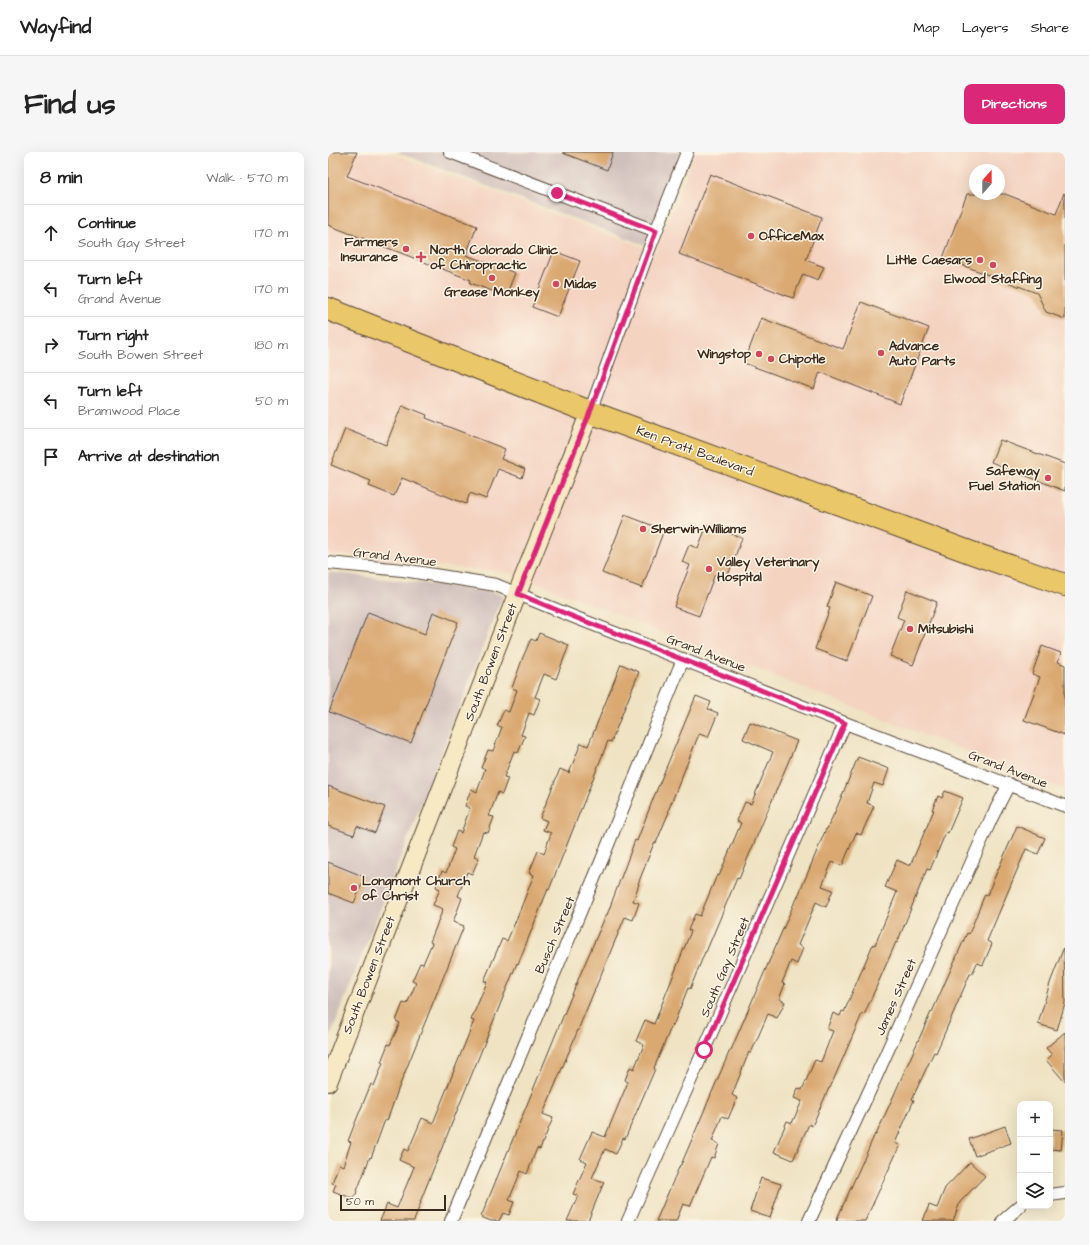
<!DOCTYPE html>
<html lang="en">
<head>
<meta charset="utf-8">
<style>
	:root { --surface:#fff; --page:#f6f6f6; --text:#222; --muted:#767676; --line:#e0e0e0; --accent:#db2777 }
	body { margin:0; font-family:"Architects Daughter",sans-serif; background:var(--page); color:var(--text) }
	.controls { position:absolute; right:12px; bottom:12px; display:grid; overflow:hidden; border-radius:8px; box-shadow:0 4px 16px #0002 }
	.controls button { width:36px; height:36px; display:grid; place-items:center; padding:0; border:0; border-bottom:1px solid var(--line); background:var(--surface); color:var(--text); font:20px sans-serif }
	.compass { position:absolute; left:641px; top:12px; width:36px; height:36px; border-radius:50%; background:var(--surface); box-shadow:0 4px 16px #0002; rotate:21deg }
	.scale { position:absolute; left:12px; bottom:10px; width:106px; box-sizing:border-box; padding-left:4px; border:2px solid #3b2a1e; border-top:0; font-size:11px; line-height:14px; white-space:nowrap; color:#3b2a1e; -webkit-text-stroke:3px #fcf5e5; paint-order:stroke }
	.stop { position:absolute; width:12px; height:12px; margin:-9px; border:3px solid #db2777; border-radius:50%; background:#fff }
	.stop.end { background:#db2777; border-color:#fff; box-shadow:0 1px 4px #0008 }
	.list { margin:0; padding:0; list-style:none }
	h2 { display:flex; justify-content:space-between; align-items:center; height:52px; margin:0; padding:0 16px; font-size:17px }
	h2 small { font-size:13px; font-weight:400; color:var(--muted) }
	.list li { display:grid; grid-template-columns:26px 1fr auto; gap:12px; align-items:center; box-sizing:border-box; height:56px; padding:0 16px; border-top:1px solid var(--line) }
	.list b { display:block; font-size:15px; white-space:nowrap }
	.list p { margin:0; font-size:13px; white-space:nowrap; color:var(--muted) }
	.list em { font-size:13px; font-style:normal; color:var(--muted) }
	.icon { flex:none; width:22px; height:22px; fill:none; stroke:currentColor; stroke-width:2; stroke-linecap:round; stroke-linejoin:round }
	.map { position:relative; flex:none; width:737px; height:1069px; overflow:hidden; border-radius:8px }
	header { display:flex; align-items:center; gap:24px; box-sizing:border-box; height:56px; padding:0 20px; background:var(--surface); border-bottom:1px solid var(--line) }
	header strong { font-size:19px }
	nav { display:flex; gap:22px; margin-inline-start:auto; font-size:14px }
	.intro { display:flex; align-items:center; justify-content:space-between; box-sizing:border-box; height:96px; padding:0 24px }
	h1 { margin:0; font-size:28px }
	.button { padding:10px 18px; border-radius:8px; background:var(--accent); color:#fff; font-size:14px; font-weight:700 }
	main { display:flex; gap:24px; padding:0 24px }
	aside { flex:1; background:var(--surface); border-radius:8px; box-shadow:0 4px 16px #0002 }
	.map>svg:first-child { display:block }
</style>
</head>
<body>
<header>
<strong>Wayfind</strong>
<nav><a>Map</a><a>Layers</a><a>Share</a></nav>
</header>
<div class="intro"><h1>Find us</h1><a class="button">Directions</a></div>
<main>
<aside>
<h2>8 min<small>Walk · 570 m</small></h2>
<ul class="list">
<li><svg class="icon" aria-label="ahead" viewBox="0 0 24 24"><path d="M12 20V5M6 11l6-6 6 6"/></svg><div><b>Continue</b><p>South Gay Street</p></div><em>170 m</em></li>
<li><svg class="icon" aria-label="left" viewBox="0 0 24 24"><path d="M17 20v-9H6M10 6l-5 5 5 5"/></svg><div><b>Turn left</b><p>Grand Avenue</p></div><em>170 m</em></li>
<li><svg class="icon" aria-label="right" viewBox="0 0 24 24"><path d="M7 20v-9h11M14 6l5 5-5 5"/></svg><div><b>Turn right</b><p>South Bowen Street</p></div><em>180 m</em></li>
<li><svg class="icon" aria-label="left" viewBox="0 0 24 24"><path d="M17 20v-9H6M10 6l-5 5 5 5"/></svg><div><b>Turn left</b><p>Bramwood Place</p></div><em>50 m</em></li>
<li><svg class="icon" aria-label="arrive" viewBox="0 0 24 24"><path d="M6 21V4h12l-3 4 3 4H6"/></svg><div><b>Arrive at destination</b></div></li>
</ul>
</aside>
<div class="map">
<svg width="737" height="1069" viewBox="0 0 737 1069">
	<rect width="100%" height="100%" fill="#fcf5e5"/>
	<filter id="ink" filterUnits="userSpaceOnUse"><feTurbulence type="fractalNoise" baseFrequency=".025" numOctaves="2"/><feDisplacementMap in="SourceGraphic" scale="8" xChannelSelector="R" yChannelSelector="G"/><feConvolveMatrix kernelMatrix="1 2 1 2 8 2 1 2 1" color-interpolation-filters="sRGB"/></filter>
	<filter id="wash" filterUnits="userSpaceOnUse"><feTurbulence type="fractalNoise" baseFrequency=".012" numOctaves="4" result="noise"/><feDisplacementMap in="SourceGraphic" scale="16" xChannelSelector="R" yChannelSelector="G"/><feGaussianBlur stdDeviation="0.9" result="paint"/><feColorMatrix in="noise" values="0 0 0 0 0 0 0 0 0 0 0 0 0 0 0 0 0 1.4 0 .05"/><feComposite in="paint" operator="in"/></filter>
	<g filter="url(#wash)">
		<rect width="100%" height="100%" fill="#efe3c3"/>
		<path fill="#f4d3c1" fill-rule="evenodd" d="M0 0H59L328 100 367 0H737V638L184 421 0 402ZM647 18H671V42H647Z"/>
		<path fill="#d0c0bc" d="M68 0H353L317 93Z
			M0 420 165 440 175 443 0 890Z"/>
		<g id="blocks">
			<path fill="#daa972" d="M0 0H29L19 24 149 74 138 103 187 121 178 144 142 131 143 128 0 73Z
				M235 0H285L279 18 235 1Z
				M382 22 494 65 478 108 496 115 490 128 475 122 465 146 351 102Z
				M736 41 737 42V167L718 160 709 141 615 106 639 42H677L728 62Z
				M226 99 252 109 230 165 204 155Z
				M533 150 601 176 572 252 492 220 486 237 416 211 433 166 515 197Z
				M74 253 99 263 98 266 177 297 173 307 197 317 194 326 170 317 158 347 142 341 138 352 74 326 66 344 41 334 43 329 3 313 17 277 58 293Z
				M672 288 737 312V339L663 310Z
				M297 363 336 378 314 436 274 421Z
				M379 373 414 386 399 426 387 422 371 464 346 455 362 413 354 410 361 393 370 396Z
				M508 430 544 444 519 509 487 497 502 456 499 455Z
				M579 438 609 450 585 513 562 504 576 468 569 465Z
				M40 460 97 482 105 460 130 470 83 591 1 560Z
				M211 481 241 493 228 527 216 522 207 545 212 547 206 563 201 561 193 583 197 584 190 601 186 599 176 625 180 626 174 642 170 640 161 664 166 665 160 681 155 680 146 704 151 706 144 722 139 720 130 744 134 746 125 770 136 774 71 935 59 969 57 968 43 1006 42 1005 26 1047 5 1039 8 1032 4 1031 11 1012 15 1014 23 990 20 989 27 971 43 932 46 934 55 911 53 910 60 892 62 893 72 871 68 869 75 851 79 852 88 831 84 829 92 811 95 812 104 791 102 790 115 757 105 753 112 737 108 735 114 719 118 721 127 697 123 695 129 679 133 681 142 656 137 654 143 637 149 640 157 617 153 616 160 598 165 599 174 575 169 574 176 558 181 560 189 538 184 536 195 505 203 487 208 489Z
				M714 494 733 501 730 510 737 513V583L696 568 712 525 704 522Z
				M293 512 311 520 283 590 280 589 221 738 220 737 190 812 189 811 92 1050H93L86 1069H52L59 1052 69 1056 86 1015 71 1008 76 997 80 999 94 966 105 971 146 869 143 868 159 830 156 829 174 787 179 789 186 773 206 723 201 721 210 699 216 702 223 681 215 678 219 669 212 666 232 617 241 621 253 591 260 594Z
				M368 544 383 550 380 557 390 561 380 585 371 582 340 659 341 660 328 691H326L310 732H311L305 749 311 751 305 768 297 765 215 962 225 966 212 997 209 996 199 1022 193 1019 181 1048 186 1050 181 1063 175 1061 171 1069H163L153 1065 252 823 278 763H279L307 688 309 689 325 647Z
				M422 570 469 589 411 727 409 726 378 800H377L362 837 360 836 345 874 344 873 326 916 327 917 297 987 295 986 288 1002 277 997 264 1026 276 1030 260 1069H239L250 1044 245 1042 259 1010 252 1007 264 980 277 985 300 930 297 928 302 915 306 917 316 893 308 889 317 868 326 872 363 779 360 778 367 762 372 764 389 723 391 724 413 671 409 669 417 650 423 652 445 600 415 587Z
				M530 605 561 617 555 634 546 631 539 651 546 654 533 683 528 681 514 714 504 710 494 734 505 738 498 755 488 750 470 793 475 796 469 812 463 809 454 831 457 832 451 847 457 850 449 866 440 862 423 901 421 900 404 943 409 946 400 967 394 964 384 989 391 992 386 1006 383 1005 362 1054 355 1052 348 1069H328L352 1013H353L402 898H403L467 749H468L498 677H499L510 653Z
				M0 634 57 655 47 681 29 674 26 683 0 674Z
				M617 639 635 646 620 681 618 680 602 718 599 717 569 791 568 790 536 863 534 862 502 936H501L484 974 481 972 465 1008 446 1000 459 969 464 971 474 949 466 946 470 936 474 938 487 908 493 910 505 879 499 877 505 861 512 864 514 859 516 860 545 792 547 793 569 740 557 735 569 708 582 714 606 658H604L610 644 614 646Z
				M689 674 717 686 710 702 698 697 659 789 664 792 655 813 649 811 644 822H642L608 901 606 900 584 947 586 948 567 991 572 993 537 1069H508L547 982 548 983 603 860H604L639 781 641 782 657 742 659 743Z
				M0 710 37 725 26 751 0 741Z
				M736 795 737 851 729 878 710 872 722 831Z
				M737 880V930L718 908 724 903 718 896Z
				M677 974 683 991 647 1004 641 987Z
				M722 977 735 978 733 998 722 997Z
				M642 1010 657 1024 632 1050 625 1069H595L601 1053 609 1056 617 1036Z
				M433 1026 453 1032 442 1066 422 1059Z"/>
		</g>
	</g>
	<g filter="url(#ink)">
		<use href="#blocks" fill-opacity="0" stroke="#564637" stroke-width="1"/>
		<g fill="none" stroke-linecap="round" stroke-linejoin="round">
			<g stroke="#564637" stroke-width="14">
				<path id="street" d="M122 0 328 79
					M262 260 317 108 359 0
					M0 411 75 418 168 433 246 465 517 571 737 654
					M722 1043 737 1041
					M123 1069 275 705 355 507
					M300 1069 376 898 517 571
					M481 1069 546 929 663 667 681 632
					M675 1069 692 1054"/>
			</g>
			<g stroke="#564637" stroke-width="20">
				<path id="secondary" d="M0 930 195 427 262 260"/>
			</g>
			<g stroke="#564637" stroke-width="24">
				<path id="highway" d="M0 157 262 260 647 402 737 433"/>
			</g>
			<use href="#street" stroke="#fff" stroke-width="12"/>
			<use href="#secondary" stroke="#f7e9c3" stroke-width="18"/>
			<use href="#highway" stroke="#eac769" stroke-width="22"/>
		</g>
	</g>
	<g fill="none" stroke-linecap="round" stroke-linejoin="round" filter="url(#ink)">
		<path stroke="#db2777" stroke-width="5" d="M229 41 328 79 262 260 190 442 246 465 517 571 376 898"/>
	</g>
	<g fill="#d1495b" stroke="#fcf5e5" stroke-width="1.5">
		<circle cx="423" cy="84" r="4"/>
		<circle cx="78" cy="97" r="4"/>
		<path d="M91 99h4v4h4v4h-4v4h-4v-4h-4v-4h4z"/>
		<circle cx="652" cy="108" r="4"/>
		<circle cx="665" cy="113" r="4"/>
		<circle cx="164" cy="126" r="4"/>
		<circle cx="228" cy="132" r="4"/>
		<circle cx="553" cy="201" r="4"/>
		<circle cx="431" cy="202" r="4"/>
		<circle cx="443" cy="207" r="4"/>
		<circle cx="720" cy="326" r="4"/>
		<circle cx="315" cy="377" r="4"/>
		<circle cx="381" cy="417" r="4"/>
		<circle cx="582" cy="477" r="4"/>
		<circle cx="26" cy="736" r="4"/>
	</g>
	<g text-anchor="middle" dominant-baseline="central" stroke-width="3" stroke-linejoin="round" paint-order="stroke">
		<g font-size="13" font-weight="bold" fill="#3b2a1e" stroke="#fcf5e5" text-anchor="start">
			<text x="431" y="84">OfficeMax</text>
			<text x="70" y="90" text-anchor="end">Farmers<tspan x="70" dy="15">Insurance</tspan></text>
			<text x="102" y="98">North Colorado Clinic<tspan x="102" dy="15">of Chiropractic</tspan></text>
			<text x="644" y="108" text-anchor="end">Little Caesars</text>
			<text x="665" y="127" text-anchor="middle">Elwood Staffing</text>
			<text x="236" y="132">Midas</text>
			<text x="164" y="140" text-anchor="middle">Grease Monkey</text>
			<text x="561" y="194">Advance<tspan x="561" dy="15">Auto Parts</tspan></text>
			<text x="423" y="202" text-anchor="end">Wingstop</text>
			<text x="451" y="207">Chipotle</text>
			<text x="712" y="319" text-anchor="end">Safeway<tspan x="712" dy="15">Fuel Station</tspan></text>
			<text x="323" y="377">Sherwin-Williams</text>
			<text x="389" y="410">Valley Veterinary<tspan x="389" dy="15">Hospital</tspan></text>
			<text x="590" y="477">Mitsubishi</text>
			<text x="34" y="729">Longmont Church<tspan x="34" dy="15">of Christ</tspan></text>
		</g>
		<g font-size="13" fill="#3b2a1e" stroke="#fcf5e5">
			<text transform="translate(367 299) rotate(20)">Ken Pratt Boulevard</text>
			<text transform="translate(67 405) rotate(7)">Grand Avenue</text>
			<text transform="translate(378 501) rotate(21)">Grand Avenue</text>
			<text transform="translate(163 510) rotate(-69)">South Bowen Street</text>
			<text transform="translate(680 617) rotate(21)">Grand Avenue</text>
			<text transform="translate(227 783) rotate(-67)">Busch Street</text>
			<text transform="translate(397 815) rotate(-67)">South Gay Street</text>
			<text transform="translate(41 823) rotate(-69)">South Bowen Street</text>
			<text transform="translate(568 845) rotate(-66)">James Street</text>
		</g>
	</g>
</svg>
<div class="controls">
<button>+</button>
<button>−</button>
<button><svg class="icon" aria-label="layers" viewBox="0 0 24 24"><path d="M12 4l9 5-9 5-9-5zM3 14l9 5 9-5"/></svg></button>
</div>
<svg class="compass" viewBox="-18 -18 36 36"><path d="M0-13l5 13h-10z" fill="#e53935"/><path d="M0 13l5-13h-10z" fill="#767676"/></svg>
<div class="scale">50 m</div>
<div class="stop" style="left:376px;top:898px"></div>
<div class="stop end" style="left:229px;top:41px"></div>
</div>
</main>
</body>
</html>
